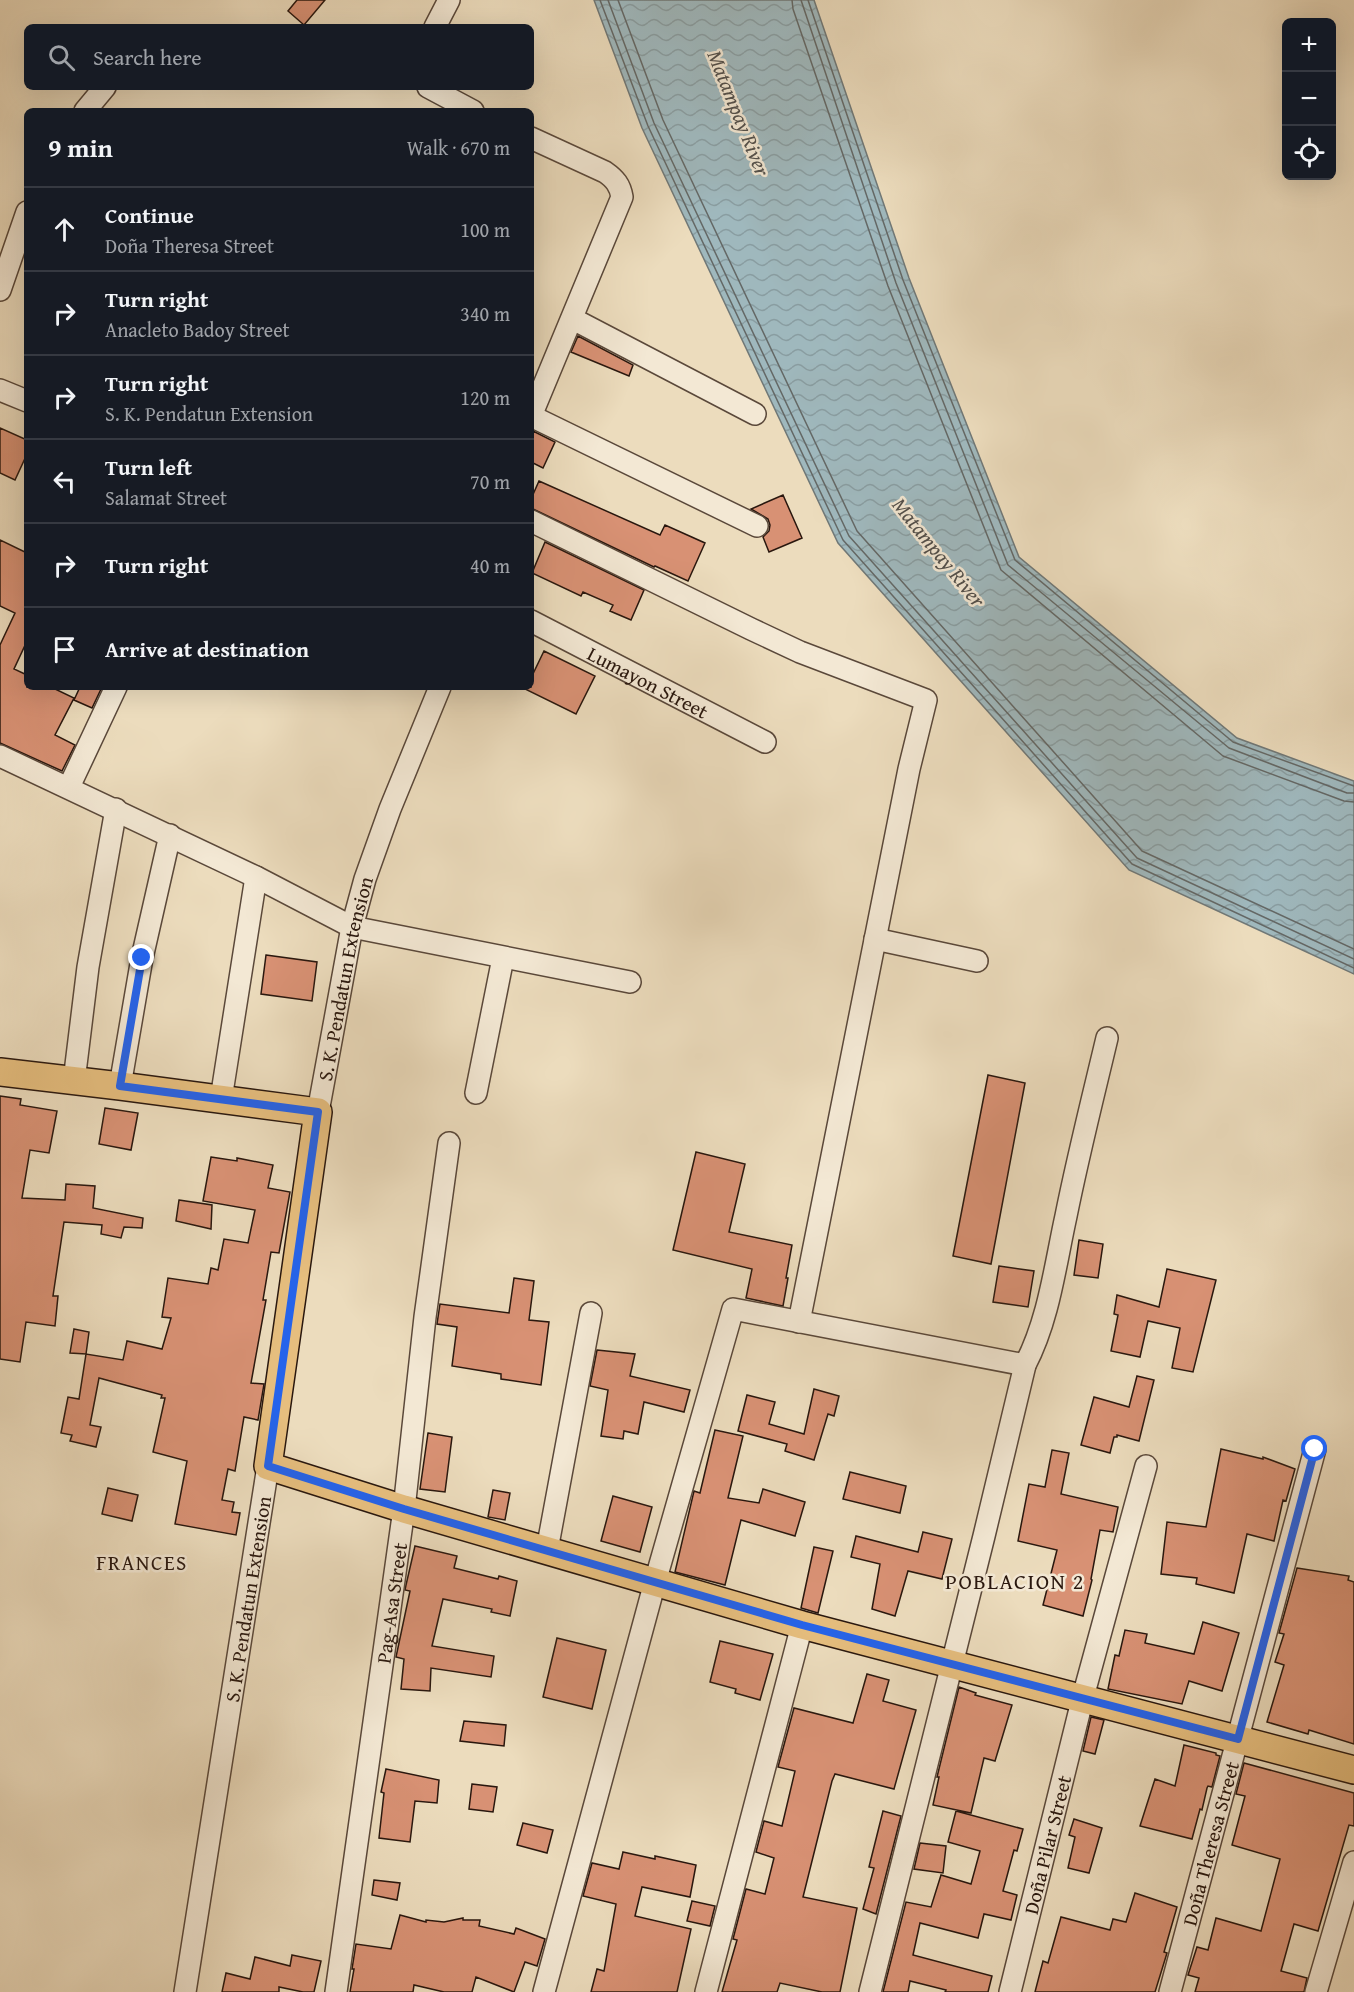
<!DOCTYPE html>
<html lang="en">
<head>
<meta charset="utf-8">
<style>
	:root { --surface:#171b24; --page:#242831; --text:#f1f3f6; --muted:#9ea1a6; --line:#363941 }
	body { margin:0; font-family:"Gentium Book Plus",serif; background:var(--page); color:var(--text) }
	.controls { position:absolute; right:18px; top:18px; display:grid; overflow:hidden; border-radius:9px; box-shadow:0 6px 24px #0002 }
	.controls button { width:54px; height:54px; display:grid; place-items:center; padding:0; border:0; border-bottom:2px solid var(--line); background:var(--surface); color:var(--text); font:30px sans-serif }
	.stop { position:absolute; width:18px; height:18px; margin:-14px; border:4px solid #2563eb; border-radius:50%; background:#fff }
	.stop.end { background:#2563eb; border-color:#fff; box-shadow:0 2px 6px #0008 }
	.list { margin:0; padding:0; list-style:none }
	h2 { display:flex; justify-content:space-between; align-items:center; height:78px; margin:0; padding:0 24px; font-size:26px }
	h2 small { font-size:20px; font-weight:400; color:var(--muted) }
	.list li { display:grid; grid-template-columns:39px 1fr auto; gap:18px; align-items:center; box-sizing:border-box; height:84px; padding:0 24px; border-top:2px solid var(--line) }
	.list b { display:block; font-size:22px; white-space:nowrap }
	.list p { margin:0; font-size:20px; white-space:nowrap; color:var(--muted) }
	.list em { font-size:20px; font-style:normal; color:var(--muted) }
	.icon { flex:none; width:33px; height:33px; fill:none; stroke:currentColor; stroke-width:2; stroke-linecap:round; stroke-linejoin:round }
	.map { position:relative; flex:none; width:1354px; height:1992px; overflow:hidden }
	.search { position:absolute; background:var(--surface); box-shadow:0 6px 24px #0002; left:24px; top:24px; width:510px; height:66px; display:flex; align-items:center; gap:15px; box-sizing:border-box; padding:0 21px; border-radius:9px; color:var(--muted); font-size:22px }
	.panel { position:absolute; background:var(--surface); box-shadow:0 6px 24px #0002; left:24px; top:108px; width:510px; height:582px; border-radius:9px }
	.map>svg:first-child { display:block }
</style>
</head>
<body>
<div class="map">
<svg width="1354" height="1992" viewBox="0 0 1354 1992">
	<defs>
		<pattern id="water-waves" width="16" height="10" patternUnits="userSpaceOnUse" patternTransform="scale(1.5)"><rect width="16" height="10" fill="#9fb8bd"/><path d="M0 5q4-4 8 0t8 0" fill="none" stroke="#899da1"/></pattern>
	</defs>
	<rect width="100%" height="100%" fill="#ecdcbd"/>
	<filter id="stains"><feTurbulence type="fractalNoise" baseFrequency=".00333" numOctaves="4"/><feColorMatrix values="0 0 0 0 .2 0 0 0 0 .09 0 0 0 0 .02 0 0 0 .5 -.17"/></filter>
	<radialGradient id="worn" r=".72"><stop offset=".6" stop-color="#630" stop-opacity="0"/><stop offset="1" stop-color="#630" stop-opacity=".3"/></radialGradient>
	<path fill="url(#water-waves)" stroke="#707877" stroke-width="1.5" d="M594 0H814L909 278 1019 557 1237 738 1354 781V974L1129 870 838 543 642 128Z"/>
	<g fill="none" stroke-linecap="round" stroke-linejoin="round">
		<path stroke="#646866" stroke-width="1.5" d="M600 0 648 126 843 540 1132 864 1354 968
			M608 0 654 123 849 536 1137 858 1354 959
			M618 0 663 120 857 531 1142 851 1354 949
			M792 0 793 9 888 286 1001 570 1223 756 1344 801 1354 802
			M801 0 896 283 1008 565 1229 748 1347 793H1354
			M808 0 903 280 1015 560 1233 742 1354 786"/>
	</g>
	<path fill="#d89174" stroke="#29170e" stroke-width="1.5" d="M297 0H325L304 25 288 11Z
		M578 336 633 365 629 376 571 352Z
		M0 428 27 440V454L15 480 0 473Z
		M533 431 555 442 543 468 531 462V437Z
		M539 481 660 535 665 525 705 543 688 581 655 566 654 567 531 508V499Z
		M783 495 802 538 769 552 763 537 769 531 770 525 768 519 751 509Z
		M0 540 27 553V641L14 669 27 675V687H51L74 698 55 735 75 745 62 771 0 743V645L15 613 0 606Z
		M545 542 644 590 631 620 610 611 613 605 583 592 581 596 532 573Z
		M544 651 595 676 576 714 525 689 526 687H531V678Z
		M80 687H102L92 708 74 700Z
		M266 955 317 962 312 1001 261 994Z
		M988 1075 1025 1083 991 1264 953 1256Z
		M0 1096 21 1099 20 1105 57 1111 49 1153 30 1150 22 1198 65 1200 66 1184 95 1186 93 1208 143 1218 142 1228 124 1227 121 1238 101 1234 102 1225 64 1222 53 1296H58L55 1326 26 1322 20 1362 0 1359Z
		M105 1108 138 1113 131 1150 99 1144Z
		M696 1152 745 1164 729 1232 792 1245 786 1278H788L783 1306 746 1298 752 1269 673 1250Z
		M211 1157 237 1161V1158L273 1165 268 1188 290 1192 279 1253 271 1252 263 1300H266L251 1383 264 1384 258 1420 244 1417 235 1471 228 1469 222 1500 234 1502 232 1512 240 1513 236 1535 175 1524 187 1461 153 1452 165 1398H161L162 1395 99 1378 90 1425 101 1427 96 1447 70 1441 72 1435 61 1433 68 1397 79 1399 86 1354 123 1360 127 1341 162 1349 171 1318 162 1317 168 1278 208 1284 211 1268 218 1270 224 1239 248 1243 255 1210 203 1201Z
		M179 1200 212 1205 211 1229 176 1221Z
		M1079 1240 1103 1244 1098 1278 1074 1275Z
		M999 1266 1034 1271 1028 1307 993 1302Z
		M1167 1269 1216 1280 1193 1372 1172 1368 1180 1328 1148 1321 1140 1357 1111 1351 1118 1315 1114 1314 1117 1295 1159 1307Z
		M514 1278 534 1281 529 1320 549 1322 541 1385 501 1379V1374L452 1366 457 1327 437 1324 440 1304 509 1313Z
		M74 1329 89 1332 86 1354 70 1353Z
		M597 1350 635 1354 630 1376 690 1390 684 1412 644 1402 638 1434 624 1431 623 1439 601 1436 608 1390 590 1386Z
		M1137 1376 1154 1380 1139 1441 1117 1435V1437H1114L1110 1453 1081 1445 1094 1397 1129 1407Z
		M814 1389 839 1396 834 1416 828 1414 814 1460 785 1451 787 1444 738 1431 747 1395 775 1402 769 1424 804 1434Z
		M715 1430 743 1436 728 1498 759 1503 763 1489 805 1502 795 1536 741 1520 725 1585 675 1572 694 1491 700 1493Z
		M428 1433 452 1437 445 1492 420 1489Z
		M1221 1449 1263 1459V1457L1295 1469 1286 1501 1283 1500 1274 1541 1247 1534 1234 1593 1196 1584 1197 1578 1161 1574 1167 1522 1206 1527Z
		M1052 1450 1069 1453 1061 1494 1118 1507 1113 1532 1100 1530 1091 1579 1092 1580 1083 1616 1043 1605 1057 1550 1018 1541 1029 1484 1045 1487Z
		M850 1472 906 1486 900 1513 843 1499Z
		M108 1488 138 1495 132 1521 102 1514Z
		M493 1490 510 1493 505 1520 488 1517Z
		M613 1496 652 1507 640 1552 601 1541Z
		M923 1532 952 1539 942 1579 908 1571 895 1616 872 1609 880 1564 851 1557 856 1536 918 1552Z
		M415 1546 457 1556 454 1568 498 1579 499 1576 517 1581 510 1616 491 1612 492 1609 443 1599 432 1646 494 1656 491 1677 431 1668 430 1691 401 1689 404 1659 396 1657 410 1591 405 1590 406 1585Z
		M814 1547 833 1551 818 1613 801 1608Z
		M1297 1568 1349 1576 1348 1580 1354 1582V1744L1309 1730 1308 1734 1267 1722 1284 1665 1275 1662 1284 1634 1279 1633Z
		M1203 1622 1239 1633 1222 1691 1189 1681 1182 1704 1108 1689 1115 1655 1119 1656 1125 1630 1147 1634 1145 1643 1194 1654Z
		M557 1638 606 1650 592 1709 543 1697Z
		M720 1641 773 1654 760 1700 735 1693 736 1689 710 1682Z
		M867 1674 889 1680 883 1701 916 1710 894 1789 835 1774 832 1781 803 1897 857 1908 840 1992H822L780 1983 777 1992H722L737 1940 733 1939 746 1889 765 1894 774 1858 756 1852 764 1821 782 1826 795 1771 778 1767 794 1708 853 1723Z
		M959 1687 976 1693 975 1695 1012 1705 995 1761 984 1758 971 1813 933 1805 939 1777H937Z
		M1091 1717 1104 1720 1095 1754 1083 1751Z
		M464 1721 506 1725 504 1746 460 1741Z
		M1184 1745 1216 1753V1755L1220 1756 1212 1787 1208 1786 1207 1788 1202 1810 1200 1809 1192 1839 1140 1826 1155 1779 1175 1786Z
		M1244 1763 1354 1793V1826L1349 1825 1318 1931 1294 1924 1281 1971 1307 1978 1304 1992H1195L1199 1978 1188 1975 1197 1947 1208 1950 1216 1918 1261 1931 1280 1859 1232 1845 1245 1796 1236 1794Z
		M386 1769 439 1780 437 1803 415 1801 410 1842 379 1838 384 1793 381 1792Z
		M472 1784 497 1787 493 1812 469 1809Z
		M883 1811 901 1816 876 1914 863 1909 874 1868 869 1867Z
		M956 1811 1023 1829 1017 1851 1014 1850 1003 1891 1017 1895 1011 1920 984 1914 978 1938 920 1923 913 1955 992 1976 988 1992H945L946 1990 910 1981 908 1992H883L906 1902 931 1907 941 1875 971 1884 980 1851 948 1842Z
		M1074 1819 1102 1828 1089 1873 1068 1868 1075 1837 1069 1835Z
		M523 1823 553 1830 547 1853 517 1845Z
		M920 1843 946 1846 943 1873 914 1869Z
		M623 1852 655 1859V1856L696 1865 690 1897 642 1887 635 1916 691 1929 677 1992H591L597 1969 604 1971 616 1904 583 1896 592 1863 619 1869Z
		M374 1880 400 1883 397 1900 372 1895Z
		M1135 1893 1177 1907 1164 1952 1167 1953 1155 1992H1035L1043 1961 1048 1963 1061 1917 1110 1930 1113 1919 1126 1922Z
		M692 1901 715 1906 710 1926 687 1921Z
		M400 1915 426 1922V1920L444 1922 463 1918V1920H480L479 1926 514 1934 516 1928 545 1939 537 1966 525 1962 514 1992 476 1977 472 1992H444L414 1985 413 1992H350L354 1969H352L356 1944 391 1949Z
		M292 1955 321 1961 314 1992H303L279 1987V1992H222L226 1973 250 1979 255 1957 290 1966Z"/>
	<g fill="none" stroke-linecap="round" stroke-linejoin="round">
		<g stroke="#5a483a" stroke-width="24">
			<g id="minor">
				<path d="M435 27 449 0"/>
				<path d="M428 87 473 111"/>
				<path d="M85 111 105 87"/>
				<path d="M531 138 605 172C615 179 620 185 622 197L531 416"/>
				<path d="M0 290 27 212"/>
				<path d="M573 319 755 414"/>
				<path d="M0 390 27 401"/>
				<path d="M531 416 757 526"/>
				<path d="M531 521 751 629 800 652 926 700 909 769 799 1322"/>
				<path id="s1" d="M531 621 765 742"/>
				<path d="M0 756 256 877 352 927 630 982"/>
				<path d="M69 787 116 687"/>
				<path d="M875 939 977 961"/>
				<path d="M74 1081 88 967 116 809"/>
				<path d="M120 1086 142 958 170 835"/>
				<path d="M476 1093 503 958"/>
				<path d="M221 1099 256 877"/>
				<path id="s2" d="M318 1112 352 927 365 879 390 809 440 687"/>
				<path d="M547 1550 591 1313"/>
				<path id="s3" d="M185 1992 268 1466"/>
				<path id="s4" d="M336 1992 404 1509 425 1317 449 1143"/>
				<path d="M544 1992 655 1582 733 1309 1025 1365"/>
				<path d="M706 1992 802 1625"/>
				<path d="M870 1992 984 1536 1025 1365C1049 1319 1055 1266 1066 1216 1078 1156 1093 1097 1107 1038"/>
				<path id="s5" d="M1010 1992 1083 1697 1146 1466"/>
				<path id="s6" d="M1170 1992 1315 1449"/>
				<path d="M1316 1992 1354 1862"/>
			</g>
		</g>
		<g stroke="#29170e" stroke-width="30">
			<path id="major" d="M0 1072 120 1086 318 1112 268 1466 404 1509 802 1625 1354 1770"/>
		</g>
		<use href="#minor" stroke="#f3e8d4" stroke-width="21"/>
		<use href="#major" stroke="#e6be7e" stroke-width="27"/>
	</g>
	<g fill="none" stroke-linecap="round" stroke-linejoin="round">
		<path stroke="#2563eb" stroke-width="8" d="M142 958 120 1086 318 1112 268 1466 404 1509 802 1625 1238 1739 1315 1449"/>
	</g>
	<g text-anchor="middle" dominant-baseline="central" stroke-width="5" stroke-linejoin="round" paint-order="stroke">
		<g font-size="20" fill="#29170e" stroke="#f3e8d4">
			<text stroke="none"><textPath href="#s1" startOffset="132">Lumayon Street</textPath></text>
			<text stroke="none"><textPath href="#s2" startOffset="136">S. K. Pendatun Extension</textPath></text>
			<text stroke="none"><textPath href="#s3" startOffset="398">S. K. Pendatun Extension</textPath></text>
			<text stroke="none"><textPath href="#s4" startOffset="393">Pag-Asa Street</textPath></text>
			<text stroke="none"><textPath href="#s6" startOffset="154">Doña Theresa Street</textPath></text>
			<text stroke="none"><textPath href="#s5" startOffset="152">Doña Pilar Street</textPath></text>
		</g>
		<g font-size="21" font-style="italic" fill="#524f4b" stroke="#f3e8d4">
			<text transform="translate(739 113) rotate(68)">Matampay River</text>
			<text transform="translate(939 552) rotate(51)">Matampay River</text>
		</g>
		<g font-size="21" letter-spacing="1.5" fill="#29170e" stroke="#f3e8d4">
			<text x="142" y="1562">FRANCES</text>
		</g>
		<g font-size="22" letter-spacing="1.5" fill="#29170e" stroke="#f3e8d4">
			<text x="1015" y="1581">POBLACION 2</text>
		</g>
	</g>
	<rect width="100%" height="100%" filter="url(#stains)"/>
	<rect width="100%" height="100%" fill="url(#worn)"/>
</svg>
<div class="controls">
<button>+</button>
<button>−</button>
<button><svg class="icon" aria-label="locate" viewBox="0 0 24 24"><circle cx="12" cy="12" r="6"/><path d="M12 2v4M12 18v4M2 12h4M18 12h4"/></svg></button>
</div>
<div class="stop" style="left:1315px;top:1449px"></div>
<div class="stop end" style="left:142px;top:958px"></div>
<div class="search"><svg class="icon" aria-label="search" viewBox="0 0 24 24"><circle cx="10" cy="10" r="6"/><path d="M15 15l6 6"/></svg>Search here</div>
<section class="panel">
<h2>9 min<small>Walk · 670 m</small></h2>
<ul class="list">
<li><svg class="icon" aria-label="ahead" viewBox="0 0 24 24"><path d="M12 20V5M6 11l6-6 6 6"/></svg><div><b>Continue</b><p>Doña Theresa Street</p></div><em>100 m</em></li>
<li><svg class="icon" aria-label="right" viewBox="0 0 24 24"><path d="M7 20v-9h11M14 6l5 5-5 5"/></svg><div><b>Turn right</b><p>Anacleto Badoy Street</p></div><em>340 m</em></li>
<li><svg class="icon" aria-label="right" viewBox="0 0 24 24"><path d="M7 20v-9h11M14 6l5 5-5 5"/></svg><div><b>Turn right</b><p>S. K. Pendatun Extension</p></div><em>120 m</em></li>
<li><svg class="icon" aria-label="left" viewBox="0 0 24 24"><path d="M17 20v-9H6M10 6l-5 5 5 5"/></svg><div><b>Turn left</b><p>Salamat Street</p></div><em>70 m</em></li>
<li><svg class="icon" aria-label="right" viewBox="0 0 24 24"><path d="M7 20v-9h11M14 6l5 5-5 5"/></svg><div><b>Turn right</b></div><em>40 m</em></li>
<li><svg class="icon" aria-label="arrive" viewBox="0 0 24 24"><path d="M6 21V4h12l-3 4 3 4H6"/></svg><div><b>Arrive at destination</b></div></li>
</ul>
</section>
</div>
</body>
</html>
